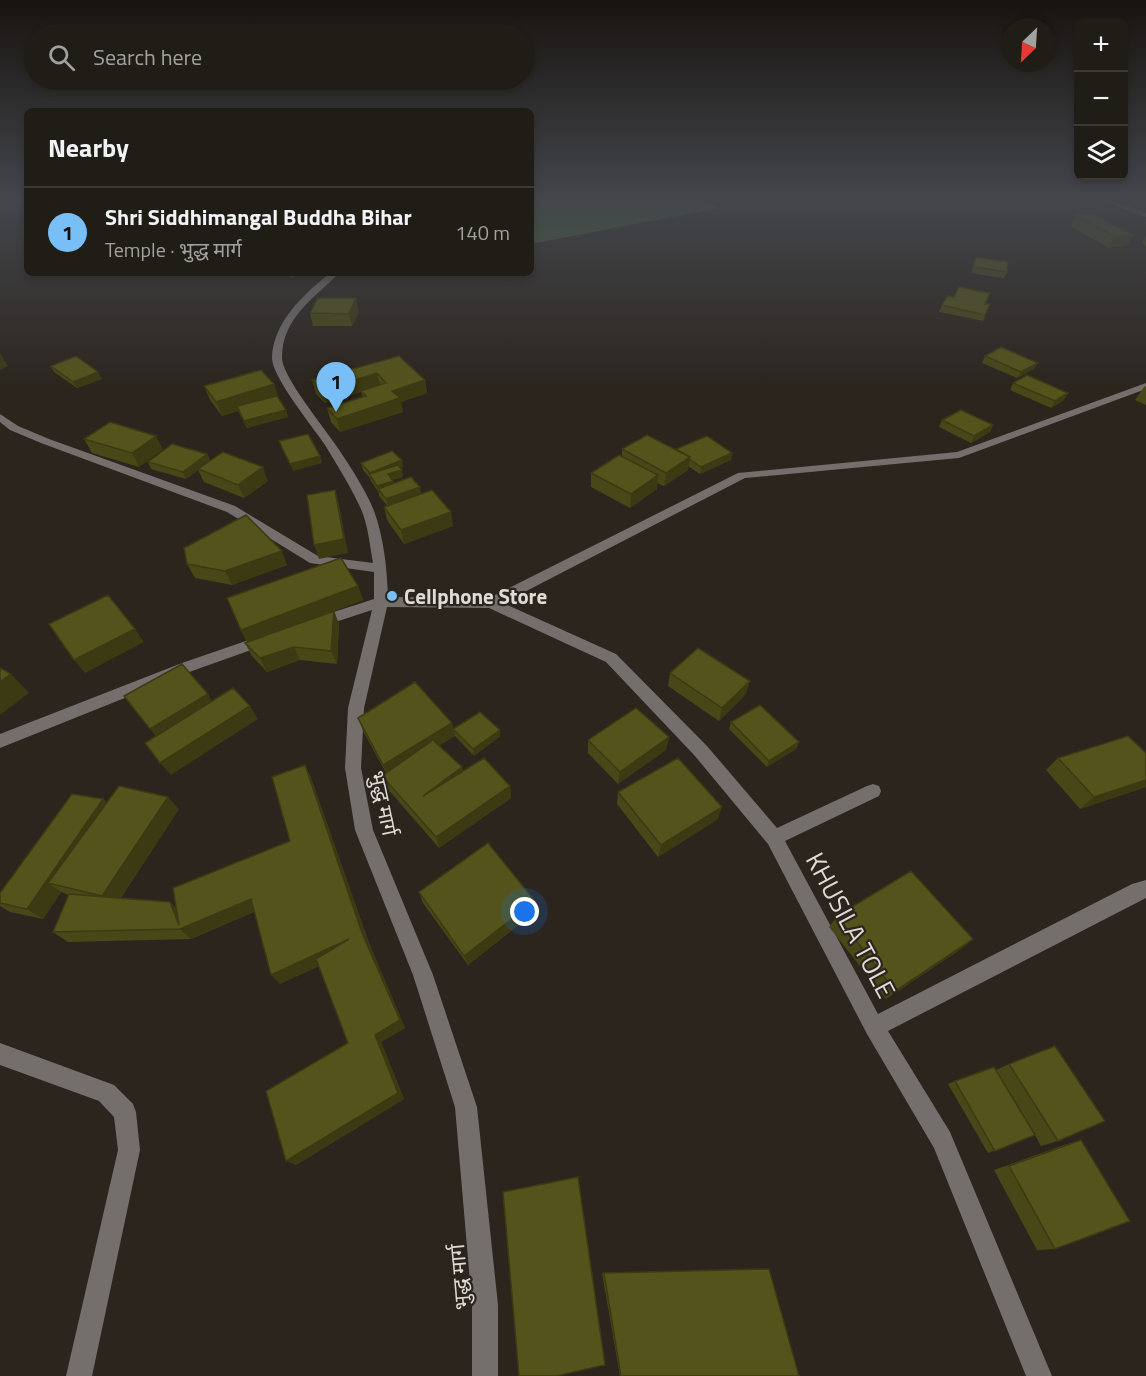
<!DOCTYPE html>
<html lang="en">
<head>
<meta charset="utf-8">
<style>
	:root { --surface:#201c16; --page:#2d2923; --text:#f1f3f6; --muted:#a2a1a1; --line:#3d3a35; --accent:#78bff8 }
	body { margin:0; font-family:"Titillium Web","Noto Sans Devanagari",sans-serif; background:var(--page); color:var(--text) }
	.controls { position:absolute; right:18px; top:18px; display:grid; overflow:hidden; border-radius:9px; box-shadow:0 3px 9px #0003 }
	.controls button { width:54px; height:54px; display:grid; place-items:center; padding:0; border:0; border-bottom:2px solid var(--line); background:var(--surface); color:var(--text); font:30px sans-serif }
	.compass { position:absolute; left:1002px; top:18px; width:54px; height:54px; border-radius:50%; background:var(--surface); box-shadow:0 3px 9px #0003; rotate:205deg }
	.you { position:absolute; left:525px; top:912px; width:21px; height:21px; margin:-15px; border:4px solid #fff; border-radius:50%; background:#1a73e8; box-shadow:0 0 0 9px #1a73e833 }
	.badge { display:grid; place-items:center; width:39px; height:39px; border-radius:50%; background:var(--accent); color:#111; font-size:20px; font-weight:700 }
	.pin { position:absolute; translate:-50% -50px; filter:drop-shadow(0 2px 3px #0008) }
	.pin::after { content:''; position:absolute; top:32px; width:21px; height:18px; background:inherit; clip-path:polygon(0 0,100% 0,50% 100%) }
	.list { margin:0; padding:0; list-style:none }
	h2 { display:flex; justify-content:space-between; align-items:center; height:78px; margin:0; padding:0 24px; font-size:26px }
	h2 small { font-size:20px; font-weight:400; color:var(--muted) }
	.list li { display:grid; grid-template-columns:39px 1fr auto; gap:18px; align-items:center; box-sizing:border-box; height:90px; padding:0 24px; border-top:2px solid var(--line) }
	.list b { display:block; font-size:22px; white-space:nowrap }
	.list p { margin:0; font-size:20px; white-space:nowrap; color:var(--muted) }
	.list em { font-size:20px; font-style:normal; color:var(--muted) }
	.icon { flex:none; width:33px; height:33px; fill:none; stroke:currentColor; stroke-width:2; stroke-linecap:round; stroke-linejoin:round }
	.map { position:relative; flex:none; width:1146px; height:1376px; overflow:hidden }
	.search { position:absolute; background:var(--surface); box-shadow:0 3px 9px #0003; left:24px; top:24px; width:510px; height:66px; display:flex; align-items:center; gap:15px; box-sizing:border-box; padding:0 21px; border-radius:33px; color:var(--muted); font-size:22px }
	.panel { position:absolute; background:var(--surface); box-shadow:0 3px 9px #0003; left:24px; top:108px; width:510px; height:168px; border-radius:9px }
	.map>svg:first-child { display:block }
</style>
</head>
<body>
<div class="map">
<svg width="1146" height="1376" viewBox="0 0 1146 1376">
	<rect width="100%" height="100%" fill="#2b251e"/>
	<path fill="#3e6c38" d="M531 197H700L719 208 531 244Z"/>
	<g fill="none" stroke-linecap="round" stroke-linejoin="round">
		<path fill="#746f6d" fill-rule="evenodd" d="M1092 197H1101L1146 213V217Z
			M330 273H339C315 298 282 317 282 358 282 376 323 426 335 444 347 461 367 492 374 511 384 538 387 569 388 597L489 598 738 473 957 452 1146 383V389L959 458 745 478 503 603 616 654 707 746 777 828 867 786 873 784 879 786 881 791 879 796 785 841 878 1014 1132 884 1146 880V898L888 1031 950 1132 1052 1376H1026L934 1148 867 1034 768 844 695 756 606 662 489 608 387 607 364 708 361 768 373 830 433 975 477 1107 498 1305V1376H472V1305L455 1107 413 975 355 830 345 768 348 708 372 610 317 628 310 623 312 619 374 599V572L310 563 227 512 41 443 10 430 0 422V414L18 426 49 439 235 506 318 556 373 563C370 546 368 525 361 509 351 487 337 465 325 445 313 427 272 377 272 358 273 322 304 294 330 273Z
			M266 634 271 635 273 639 271 643 192 671 0 748V734L182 663Z
			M0 1043 114 1085 133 1104 136 1112 140 1150 92 1376H66L118 1150 114 1117 99 1101 0 1065Z"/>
	</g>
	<path fill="#484717" d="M1076 215 1133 235 1126 246 1108 248 1071 226Z
		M1145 237H1146V246L1142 243Z
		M976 257 1007 272 1004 278 971 273Z
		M282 273H306L292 278Z
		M990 304 983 321 939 312 942 305Z
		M359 311 352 326H313L310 313Z
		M399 356 425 380 427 393 401 402 403 412 340 432 331 422 327 408 363 397 361 392 325 403 316 394 312 380Z
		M985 356 1034 369 1017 378 982 363Z
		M51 366 102 379 77 388 54 372Z
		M1013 383 1064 400 1051 408 1010 390Z
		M204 386 279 398 286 410 288 417 247 428 238 411 222 416 210 400Z
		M1146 386V405L1135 400 1144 387Z
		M942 420 993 425 990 432 971 443 939 427Z
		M84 439 163 449 139 467 92 453Z
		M622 449 676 450 732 453 731 460 700 474 688 466V470L664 486 657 483V489L630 508 591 487V473L622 457Z
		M207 454 210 460 268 481 244 498 204 482 198 470 186 479 151 469 148 462Z
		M361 463 403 467 400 468 403 477 392 480 394 483 421 494 453 526 404 544 387 520 384 507 387 505 379 496V493L371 481 369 477 363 470Z
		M187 564 287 565 232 585 195 578Z
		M358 586 363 600 334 611 339 624 337 664 300 660 267 672 252 656 245 643 247 642 241 630Z
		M670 673 746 694 719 721 668 686Z
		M358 718 452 723 453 729 500 730V736L474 756 455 736 439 745 462 767 463 771 510 786 511 798 439 848 387 788 382 776 386 773 363 731Z
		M731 722 799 742 796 749 767 767 729 729Z
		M669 737 666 750 618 784 588 753V740Z
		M1146 753V787L1080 809 1046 770 1058 758Z
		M305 765 311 778 369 943 405 1028 381 1042 404 1099 296 1165 348 1043 319 966 280 984 254 912 191 939 68 942 53 932 69 895 61 892 43 919 10 912 0 906V893L103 799 107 803 179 809 121 898 170 902 176 908 290 841Z
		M618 792 718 819 658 857 617 804Z
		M419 892 535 901 536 911 468 965 423 903Z
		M837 916 973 939 961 949 886 999 829 927Z
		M1009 1064 1058 1141 1041 1146 1035 1135 988 1153 948 1084 955 1081 996 1070Z
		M1081 1140 1055 1249 1037 1250 994 1170 1064 1145Z
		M769 1269 799 1376H620L602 1273Z"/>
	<path fill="#3b3a13" d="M1133 235 1126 246 1108 248 1114 236Z
		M291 273H306L292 278Z
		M356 298 359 311 352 326 349 314Z
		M0 353 8 366 0 370Z
		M1038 363 1034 369 1017 378 1021 372Z
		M98 372 102 379 77 388 73 382Z
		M377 373 380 386 361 391V392L325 403 321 390Z
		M425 380 427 393 401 402 403 412 340 432 337 419 392 391Z
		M274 384 279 398 239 410 237 406 238 411 222 416 216 402Z
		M1068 393 1064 400 1051 408 1055 401Z
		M286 410 288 417 247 428 244 421Z
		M993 425 990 432 971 443 974 436Z
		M156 436 163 449 139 467 132 453Z
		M732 453 731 460 700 474 701 467Z
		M207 454 210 461 198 469V470L186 479 183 472Z
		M320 456 322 463 293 471 290 464Z
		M690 457 688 470 664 486 666 473Z
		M402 460 403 467 372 480 370 473Z
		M263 467 268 481 244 498 238 485Z
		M402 470 403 477 390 481 388 474Z
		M658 475 657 489 630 508 631 494Z
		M393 481 395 488 378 489 377 486Z
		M420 487 421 494 388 506 386 499Z
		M335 490 339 504 348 553 319 559 314 545Z
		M451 512 453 526 404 544 401 530Z
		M282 551 287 565 232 585 225 571Z
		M358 586 363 600 334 611 339 624 337 664 331 651 334 611 248 643 241 630Z
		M135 629 144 642 85 673 74 660Z
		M294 647 300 660 267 672 260 658Z
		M11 674 29 693 0 715V682Z
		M750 681 746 694 719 721 722 708Z
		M208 694 216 708 160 742 150 729Z
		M250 706 258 719 171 775 160 763Z
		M452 723 455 736 388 777 383 765Z
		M500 730V736L474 756 473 749Z
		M669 737 666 750 618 784 620 772Z
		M799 742 796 749 767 767 769 761Z
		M305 765 311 778 369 943 405 1028 381 1042 404 1099 296 1165 286 1161 375 1035 362 933Z
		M462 767 465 780 423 796Z
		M1146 780V787L1080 809 1094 797Z
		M510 786 511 798 439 848 436 837Z
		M168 797 179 809 115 907 102 896Z
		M103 799 115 811 48 883 61 892 43 919 27 909Z
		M722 807 718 819 658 857 661 845Z
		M251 899 260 909 191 939 180 929 170 902 181 912Z
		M535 901 536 911 468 965 464 956Z
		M349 939 355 949 280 984 271 975Z
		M973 939 961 949 886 999 895 991Z"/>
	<path fill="#54531b" stroke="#3b3a13" stroke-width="1.5" d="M1093 214 1133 235 1114 236 1076 215Z
		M976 257 1008 262 1007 272 973 267Z
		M959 287 990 293 985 304H990L985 315 942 305 947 296 954 297Z
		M318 298H356L349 314 310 313Z
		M1001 347 1038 363 1021 372 985 356Z
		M76 356 98 372 73 382 51 366Z
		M399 356 425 380 392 391 400 398 337 419 327 408 366 396 361 391 386 383 377 373 321 390 312 380Z
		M261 370 274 384 216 402 204 386Z
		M1027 375 1068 393 1055 401 1013 383Z
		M277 396 286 410 244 421 237 406Z
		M961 410 993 425 974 436 942 420Z
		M110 422 156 436 132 453 84 439Z
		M308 434 320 456 290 464 279 441Z
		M647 435 690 457 666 473 622 449Z
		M707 436 732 453 701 467 689 459 690 457 676 449Z
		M172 444 207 454 183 472 148 462Z
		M392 451 402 460 370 473 361 463Z
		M223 452 263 467 238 485 198 469Z
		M619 455 658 475 631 494 591 473Z
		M398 465 402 470 388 474 393 481 377 486 369 474Z
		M411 477 420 487 386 499 378 489Z
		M335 490 344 539 314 545 307 495Z
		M432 490 451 512 401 530 384 507Z
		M246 515 282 551 225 571 187 564 184 548Z
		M341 558 358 586 241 630 227 598Z
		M108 595 135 629 74 660 49 624Z
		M334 611 331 651 294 647 260 658 245 643Z
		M698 648 750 681 722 708 670 673Z
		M182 664 208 694 150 729 124 696Z
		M0 668 11 674 0 682Z
		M415 682 452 723 383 765 358 718Z
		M233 688 250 706 160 763 145 743Z
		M760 705 799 742 769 761 731 722Z
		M636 708 669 737 620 772 588 740Z
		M480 712 500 730 473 749 453 729Z
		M1128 736 1146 753V780L1094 797 1058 758Z
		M433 740 462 767 423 796 484 758 510 786 436 837 382 776Z
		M678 758 722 807 661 845 618 792Z
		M305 765 362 933 400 1020 375 1035 398 1093 286 1161 266 1091 348 1043 316 959 349 939 271 975 251 899 180 929 53 932 69 894 170 902 179 925 173 888 290 841 272 777Z
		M119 786 168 797 102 896 48 883Z
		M72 794 103 799 27 909 0 903V893Z
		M488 843 535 901 464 956 419 892Z
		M911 871 973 939 895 991 837 916Z
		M1055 1046 1105 1121 1058 1141 1009 1064Z
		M994 1067 1035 1135 995 1151 955 1081Z
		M1081 1140 1130 1221 1055 1249 1009 1166Z
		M578 1177 605 1365 556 1376H519L503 1192Z
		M769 1269 799 1376H621L604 1273Z"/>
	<linearGradient id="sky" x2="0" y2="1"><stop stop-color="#181410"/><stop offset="0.51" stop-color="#44464c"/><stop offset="1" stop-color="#44464c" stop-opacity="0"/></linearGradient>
	<rect width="1146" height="389" fill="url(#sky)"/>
	<circle fill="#78bff8" stroke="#2b251e" stroke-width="2" cx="392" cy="596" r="6"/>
	<g text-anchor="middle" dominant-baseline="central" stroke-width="4.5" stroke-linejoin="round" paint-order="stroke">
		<g font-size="21" font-weight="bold" fill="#dfdbd6" stroke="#2b251e" text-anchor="start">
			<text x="404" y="596">Cellphone Store</text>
		</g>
		<g font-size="21" fill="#dfdbd6" stroke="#2b251e">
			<text transform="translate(384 803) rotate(78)">भुद्ध मार्ग</text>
			<text transform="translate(459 1277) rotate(-95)">भुद्ध मार्ग</text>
		</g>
		<g font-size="26" fill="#dfdbd6" stroke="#2b251e">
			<text transform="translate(851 925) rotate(62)">KHUSILA TOLE</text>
		</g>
	</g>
</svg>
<div class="controls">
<button>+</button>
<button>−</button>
<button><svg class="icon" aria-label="layers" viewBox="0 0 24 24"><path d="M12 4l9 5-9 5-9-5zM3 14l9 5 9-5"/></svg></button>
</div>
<svg class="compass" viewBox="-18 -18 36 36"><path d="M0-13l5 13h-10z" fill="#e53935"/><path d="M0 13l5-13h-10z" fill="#a2a1a1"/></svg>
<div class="you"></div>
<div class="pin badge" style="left:336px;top:412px">1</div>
<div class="search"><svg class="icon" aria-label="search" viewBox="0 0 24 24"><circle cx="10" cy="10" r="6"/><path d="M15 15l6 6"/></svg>Search here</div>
<section class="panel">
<h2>Nearby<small></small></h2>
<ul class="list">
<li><span class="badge">1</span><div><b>Shri Siddhimangal Buddha Bihar</b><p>Temple · भुद्ध मार्ग</p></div><em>140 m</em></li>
</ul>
</section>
</div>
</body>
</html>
